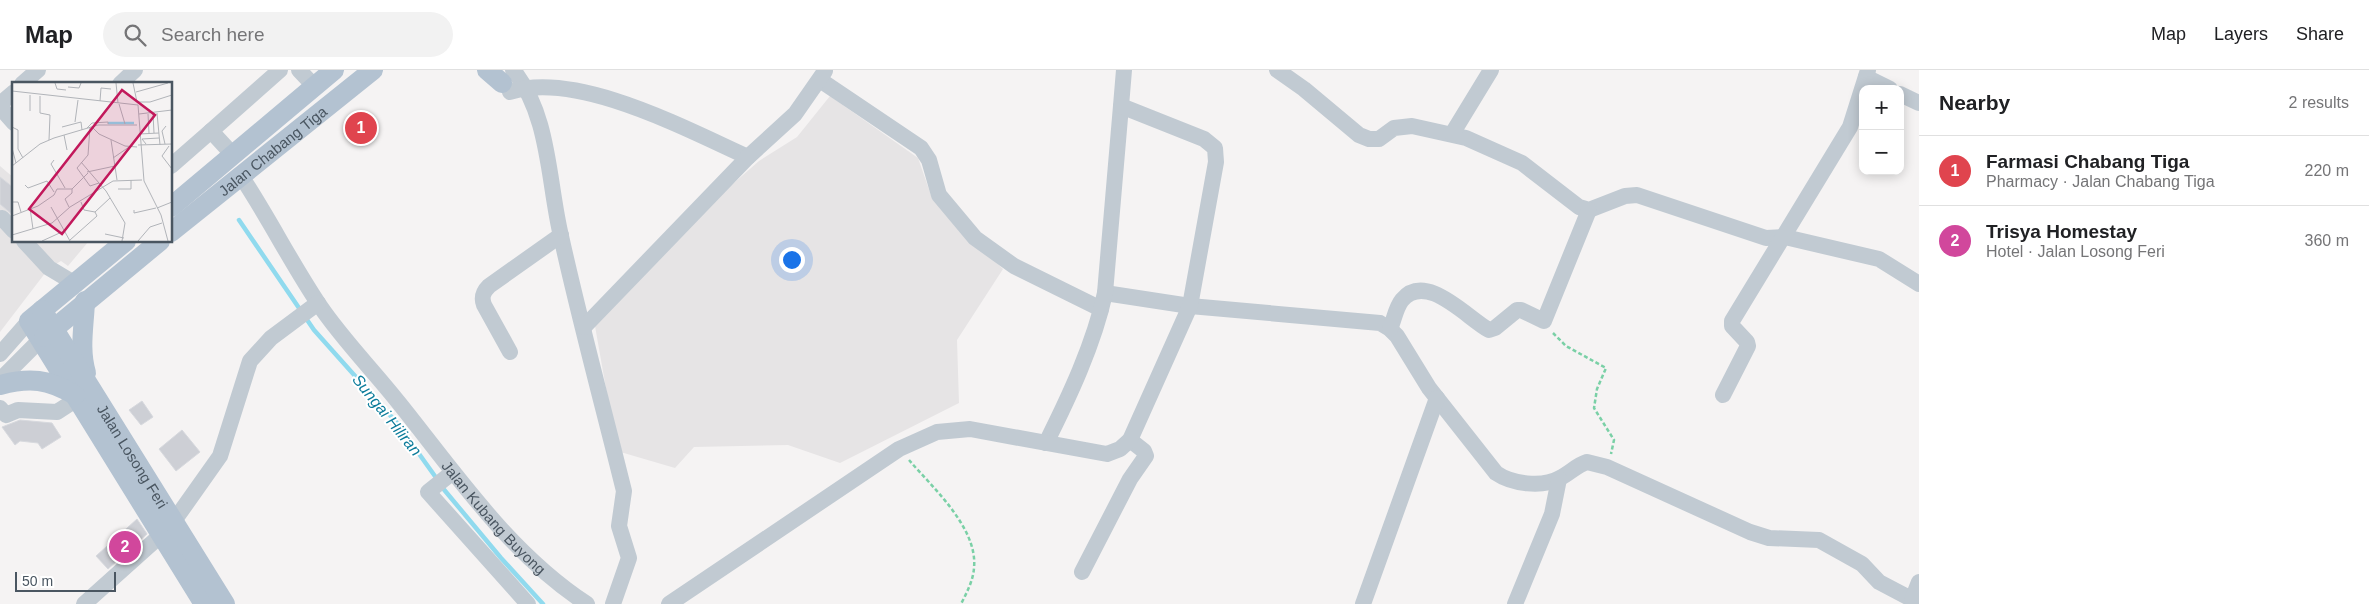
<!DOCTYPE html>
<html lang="en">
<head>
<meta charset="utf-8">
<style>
	:root { --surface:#fff; --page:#f2f2f2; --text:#202124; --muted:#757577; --line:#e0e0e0; --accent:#1a73e8 }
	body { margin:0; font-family:Arial,sans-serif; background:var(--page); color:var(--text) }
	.controls { position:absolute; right:15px; top:15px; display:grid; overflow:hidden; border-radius:10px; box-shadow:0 2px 12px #0003 }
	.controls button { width:45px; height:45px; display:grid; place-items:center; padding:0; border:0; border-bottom:1px solid var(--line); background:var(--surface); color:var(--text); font:25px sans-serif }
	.scale { position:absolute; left:15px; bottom:12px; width:101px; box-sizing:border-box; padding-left:5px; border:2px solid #4a5661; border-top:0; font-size:14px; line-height:18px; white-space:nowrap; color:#4a5661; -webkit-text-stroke:4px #fff; paint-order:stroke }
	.you { position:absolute; left:791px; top:189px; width:18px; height:18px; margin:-12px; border:4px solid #fff; border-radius:50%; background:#1a73e8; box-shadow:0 0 0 8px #1a73e833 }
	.badge { display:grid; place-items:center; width:32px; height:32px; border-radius:50%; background:var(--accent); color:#fff; font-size:16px; font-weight:700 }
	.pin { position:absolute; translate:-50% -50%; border:2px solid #fff; box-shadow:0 1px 5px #0006 }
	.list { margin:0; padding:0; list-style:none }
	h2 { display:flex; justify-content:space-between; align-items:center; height:65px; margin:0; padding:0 20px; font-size:21px }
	h2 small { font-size:16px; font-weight:400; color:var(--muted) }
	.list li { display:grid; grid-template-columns:32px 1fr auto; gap:15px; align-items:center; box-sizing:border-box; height:70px; padding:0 20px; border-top:1px solid var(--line) }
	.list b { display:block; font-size:19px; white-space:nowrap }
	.list p { margin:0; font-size:16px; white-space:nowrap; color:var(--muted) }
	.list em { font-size:16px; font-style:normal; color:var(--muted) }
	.icon { flex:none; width:28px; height:28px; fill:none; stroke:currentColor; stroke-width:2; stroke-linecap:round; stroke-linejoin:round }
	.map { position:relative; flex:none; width:1919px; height:534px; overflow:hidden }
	header { display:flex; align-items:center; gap:30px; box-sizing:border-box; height:70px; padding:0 25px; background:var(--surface); border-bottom:1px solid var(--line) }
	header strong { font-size:24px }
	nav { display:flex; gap:28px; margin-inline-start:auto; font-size:18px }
	.search { width:350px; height:45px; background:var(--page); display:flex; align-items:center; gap:12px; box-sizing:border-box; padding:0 18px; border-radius:28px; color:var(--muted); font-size:19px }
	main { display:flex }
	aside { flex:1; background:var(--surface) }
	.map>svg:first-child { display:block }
</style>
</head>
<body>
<header>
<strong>Map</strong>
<div class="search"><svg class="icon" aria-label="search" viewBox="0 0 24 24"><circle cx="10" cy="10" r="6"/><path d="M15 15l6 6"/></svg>Search here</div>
<nav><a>Map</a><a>Layers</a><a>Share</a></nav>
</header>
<main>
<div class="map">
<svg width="1919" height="534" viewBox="0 0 1919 534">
	<rect width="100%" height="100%" fill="#f5f3f3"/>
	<path fill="#e6e4e5" d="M830 26 918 88 932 128 1003 199 957 270 959 333 840 393 788 375 694 377 675 398 617 381 595 256 703 140 759 91 797 67Z
		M0 96 14 108V171H89L68 196 61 191 49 198 0 262Z"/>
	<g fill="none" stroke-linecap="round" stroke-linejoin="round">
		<path stroke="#90daee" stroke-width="4.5" d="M239 150 314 260 397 353 437 409
			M441 416 501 488 543 534"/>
	</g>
	<path fill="#cdcfd5" stroke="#d7d9de" d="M0 107 14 118V146L0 134Z
		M142 331 153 347 141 355 129 340Z
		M20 350 52 353 61 367 42 379 38 373 20 371 15 375 2 357Z
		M182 360 200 382 176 401 159 379Z
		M137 449 147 464 108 499 96 486Z"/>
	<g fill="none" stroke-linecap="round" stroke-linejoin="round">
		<path stroke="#7ad0a6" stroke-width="2.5" stroke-dasharray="4 2.5" stroke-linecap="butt" d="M1553 263 1566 276 1606 298 1597 319 1594 338 1614 370 1611 384
			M909 390C933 418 978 458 974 498 973 511 967 522 961 534"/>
		<g stroke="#c1cad2" stroke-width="16">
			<path d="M299 0 315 17"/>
			<path d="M513 0C550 45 548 112 561 166 580 252 603 336 624 421L619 456 629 488 613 534"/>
			<path d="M1277 0 1304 19 1359 65 1369 69H1379L1394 58 1412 56 1466 68 1522 93 1579 137 1589 140 1625 126 1637 125 1766 168 1785 167 1879 189 1919 214"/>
			<path d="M1866 7 1890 19"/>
			<path d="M820 10 921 78 929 90 939 125 975 168 1014 196 1101 239"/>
			<path d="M22 14 38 0"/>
			<path d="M120 14 135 0"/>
			<path d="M510 22C576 0 686 59 748 87"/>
			<path d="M1900 24 1919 33"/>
			<path d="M0 34 14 22"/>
			<path d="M0 37 14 53"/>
			<path d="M1452 64 1491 0"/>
			<path d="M234 86 211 61 280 0"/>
			<path d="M171 96 211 61"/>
			<path id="s1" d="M241 106C269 148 291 193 320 236 343 270 373 300 399 333 456 404 509 483 587 534"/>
			<path d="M2 148 14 161"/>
			<path d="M24 171 49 198 74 213"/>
			<path d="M1105 223 1190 236 1380 253 1390 259 1397 266 1429 318 1496 403C1512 414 1542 418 1560 408 1570 403 1577 395 1587 392L1607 397 1750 462 1769 468 1819 470 1862 494 1879 512 1919 533"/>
			<path d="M584 257 748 87 795 44 825 1"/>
			<path d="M1390 259C1394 250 1396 237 1402 230 1426 201 1467 248 1489 260L1495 258 1517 240H1521L1544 251 1589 140"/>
			<path d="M510 282 484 235C481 227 483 222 489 216L561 165"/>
			<path d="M0 284 29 251"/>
			<path d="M0 310 41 269"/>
			<path d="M1723 325 1748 276 1747 272 1732 256V251L1850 57 1868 0"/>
			<path d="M0 338 6 345 18 340 57 342 77 329"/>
			<path d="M1046 373C1069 327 1094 274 1105 223L1121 36"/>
			<path d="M453 402 428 422 528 534"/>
			<path d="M174 451 220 386 250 291 271 268 318 233"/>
			<path d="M1082 502 1130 409 1146 386 1144 381 1130 370"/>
			<path d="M1912 530 1919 512"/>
			<path d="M84 534 161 465"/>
			<path d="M669 534 899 379 937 362 970 359 1107 384 1120 379 1130 370 1190 236 1216 92 1215 78 1204 69 1121 36 1124 0"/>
			<path d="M1363 534 1437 328"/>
			<path d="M1515 534 1552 444 1559 409"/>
		</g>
		<g stroke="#b3c2d1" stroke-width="20">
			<path d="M487 0 502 13"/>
			<path d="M171 137 334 0"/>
			<path id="s2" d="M171 162 373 0"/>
			<path d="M126 171 29 251 204 534"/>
			<path d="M85 231C84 257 79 278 86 303"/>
			<path id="s3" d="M42 240 225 534"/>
			<path d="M44 267 160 171"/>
			<path d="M0 315C30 307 48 309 75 325"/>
		</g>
	</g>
	<g text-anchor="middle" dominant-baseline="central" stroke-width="4" stroke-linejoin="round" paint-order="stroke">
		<g font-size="15" fill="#4a5661" stroke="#fff">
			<text stroke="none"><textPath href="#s2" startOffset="130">Jalan Chabang Tiga</textPath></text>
			<text stroke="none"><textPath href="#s3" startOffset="172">Jalan Losong Feri</textPath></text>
			<text stroke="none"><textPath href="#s1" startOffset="426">Jalan Kubang Buyong</textPath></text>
		</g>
		<g font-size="16" font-style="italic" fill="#0c7c9b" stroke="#fff">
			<text transform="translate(387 345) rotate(51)">Sungai Hiliran</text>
		</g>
	</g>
	<g transform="translate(12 12)">
		<rect width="160" height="160" fill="#f5f3f3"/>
		<path fill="none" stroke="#90daee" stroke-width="2.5" d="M96 41H122"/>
		<path fill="none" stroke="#b1b4b9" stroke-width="1" d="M43 1 45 7 54 8M104 1 106 21M121 1 125 20M56 5 67 6 69 1M0 9 126 23 132 99 149 133 156 159M124 10 156 1M28 14V31L38 33 37 58M88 19 89 6 99 7M125 20H138L160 13M107 22 113 42M18 29V13M145 31 148 63M127 32 160 28M136 32 137 51M141 32 142 51M63 40 66 18M0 45 6 48V67L11 76M50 45 69 40 70 48M78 45 76 73 65 86 78 104 87 101 94 109 113 141 110 159M80 45 87 52 113 64 125 65M75 46 80 41 96 40V42M127 52 147 51M52 53 55 68M99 58 105 98M134 62 130 57 147 56M153 62 150 49 154 44M126 63 160 62M157 64 150 74 160 87M0 66 4 81M101 76 117 65M42 78 39 82 53 106M69 80 87 101M0 84 28 62 42 56 86 43H125M75 90 103 84M13 103 16 106 35 99 42 110M106 107H119V98M0 120H6L9 130M69 120 72 128 83 130 98 116M39 125 58 159M57 125 53 117 60 111V107M18 126 21 147M145 126 160 120M122 128V131L144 126M0 134 26 124 42 113 45 107H60L76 91M93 152 112 156M0 153 40 141 58 125 101 99 130 98M58 158 85 134 83 130M30 159 52 149M126 159 138 145 150 141"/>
		<path fill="#c2185b" fill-opacity="0.15" stroke="#c2185b" stroke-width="2.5" d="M110 8 143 33 50 152 17 127Z"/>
		<rect width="160" height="160" fill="none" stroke="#4a5661" stroke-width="2.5"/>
	</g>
</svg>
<div class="controls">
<button>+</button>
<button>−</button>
</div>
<div class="scale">50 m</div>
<div class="you"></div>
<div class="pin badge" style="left:361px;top:58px;background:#e0444e">1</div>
<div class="pin badge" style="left:125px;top:477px;background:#d1479c">2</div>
</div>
<aside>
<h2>Nearby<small>2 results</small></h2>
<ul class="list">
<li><span class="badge" style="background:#e0444e">1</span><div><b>Farmasi Chabang Tiga</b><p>Pharmacy · Jalan Chabang Tiga</p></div><em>220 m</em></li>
<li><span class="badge" style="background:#d1479c">2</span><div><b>Trisya Homestay</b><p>Hotel · Jalan Losong Feri</p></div><em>360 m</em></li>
</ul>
</aside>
</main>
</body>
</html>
